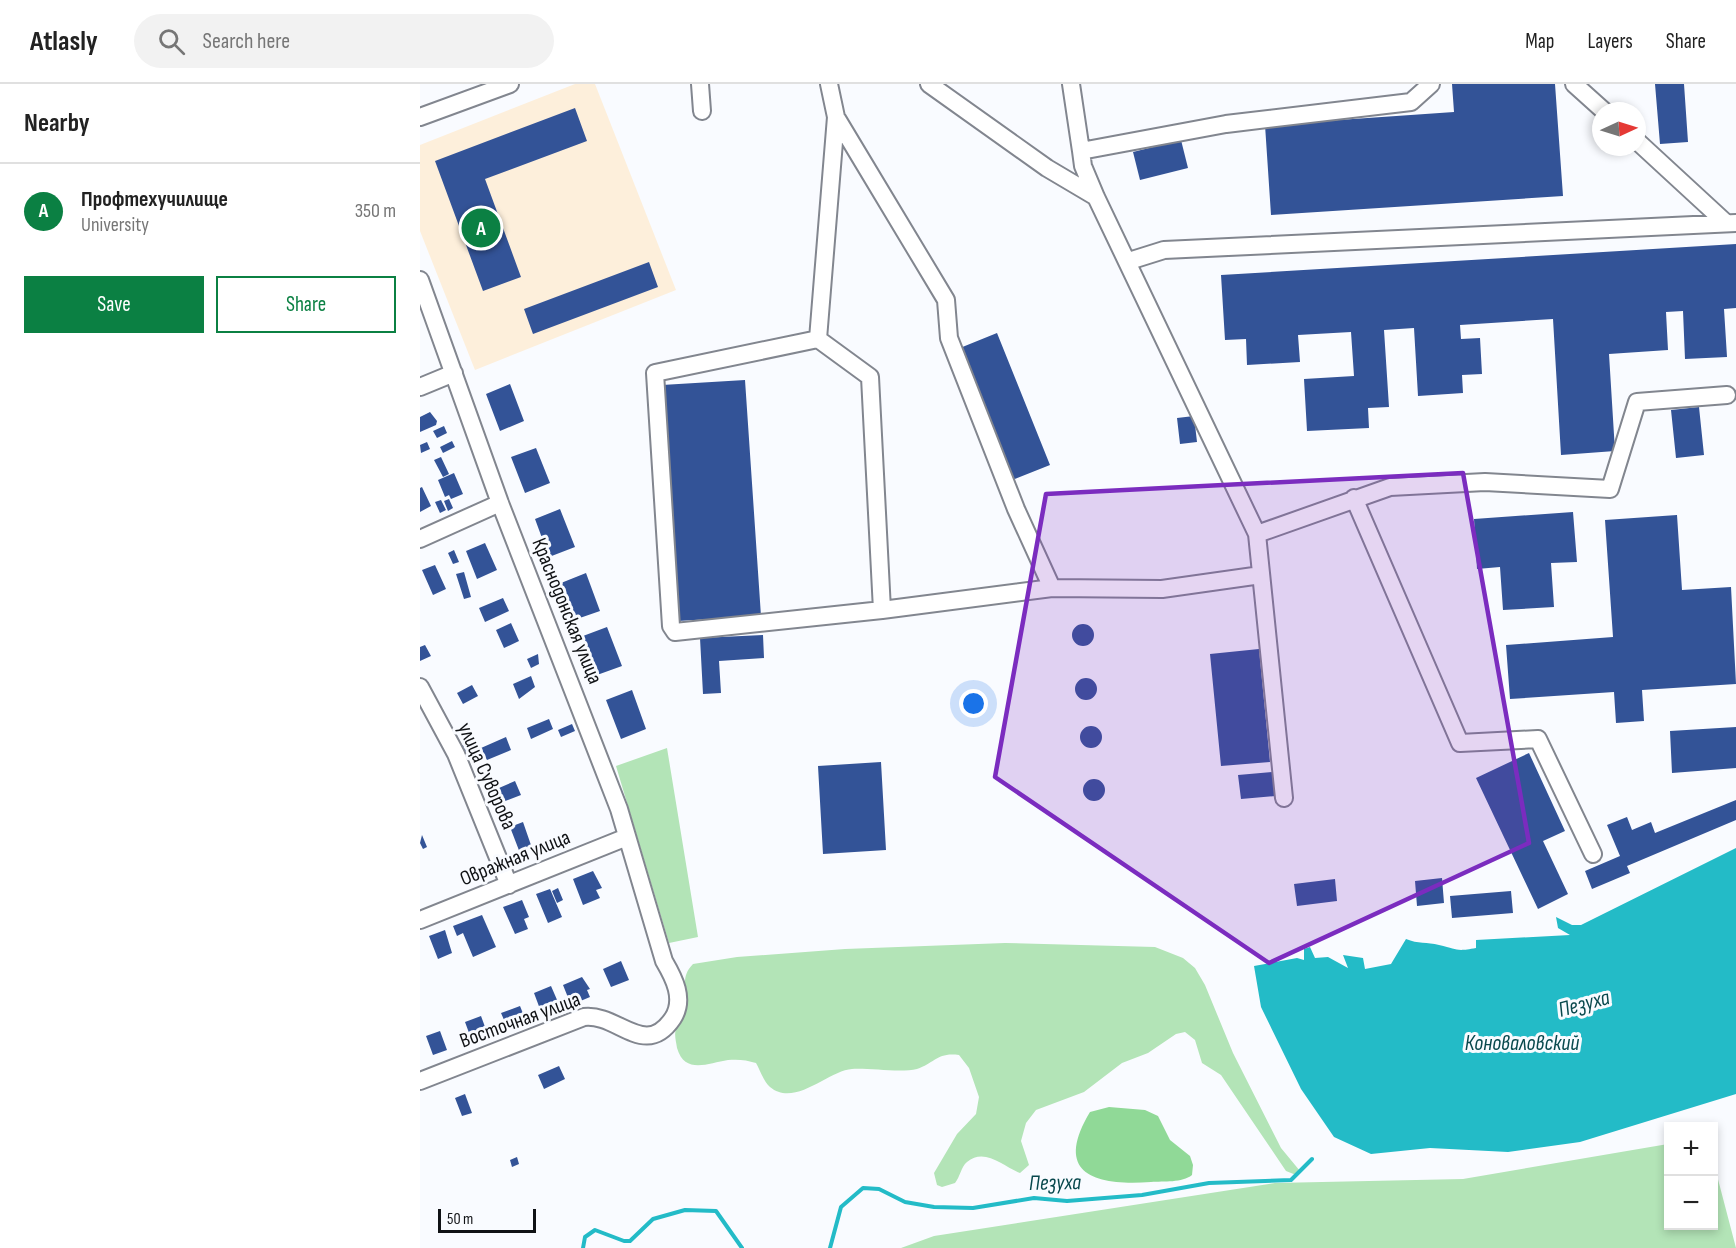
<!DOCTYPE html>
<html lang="en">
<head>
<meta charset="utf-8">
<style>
	:root { --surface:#fff; --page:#f2f2f2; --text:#222; --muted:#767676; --line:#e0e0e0; --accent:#0b8043 }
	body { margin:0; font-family:"Sofia Sans Condensed",sans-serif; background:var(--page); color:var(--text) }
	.controls { position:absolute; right:18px; bottom:18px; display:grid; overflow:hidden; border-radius:0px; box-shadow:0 3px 9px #0003 }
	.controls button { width:54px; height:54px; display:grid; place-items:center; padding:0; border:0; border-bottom:2px solid var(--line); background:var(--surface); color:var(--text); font:30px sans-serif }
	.compass { position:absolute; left:1172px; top:18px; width:54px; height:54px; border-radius:50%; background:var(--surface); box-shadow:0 3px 9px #0003; rotate:86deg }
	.scale { position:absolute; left:18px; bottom:15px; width:98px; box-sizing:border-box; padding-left:6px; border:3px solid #101215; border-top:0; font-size:16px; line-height:21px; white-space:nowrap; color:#101215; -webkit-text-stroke:4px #f9fbff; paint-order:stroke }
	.you { position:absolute; left:554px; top:620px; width:21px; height:21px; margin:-15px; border:4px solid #fff; border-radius:50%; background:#1a73e8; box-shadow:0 0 0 9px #1a73e833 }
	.badge { display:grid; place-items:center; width:39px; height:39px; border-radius:50%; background:var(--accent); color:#fff; font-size:20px; font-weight:700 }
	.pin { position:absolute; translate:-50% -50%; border:3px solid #fff; box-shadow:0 2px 6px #0006 }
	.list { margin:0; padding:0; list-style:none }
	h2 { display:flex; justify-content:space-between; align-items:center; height:78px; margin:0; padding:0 24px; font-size:26px }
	h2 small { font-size:20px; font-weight:400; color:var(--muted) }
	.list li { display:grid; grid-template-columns:39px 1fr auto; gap:18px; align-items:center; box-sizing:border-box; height:96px; padding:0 24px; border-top:2px solid var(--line) }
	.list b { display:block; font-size:22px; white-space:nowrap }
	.list p { margin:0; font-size:20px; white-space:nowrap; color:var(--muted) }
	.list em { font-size:20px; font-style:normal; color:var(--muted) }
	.actions { display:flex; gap:12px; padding:18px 24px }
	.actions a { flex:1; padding:14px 0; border:2px solid var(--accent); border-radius:0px; text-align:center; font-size:21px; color:var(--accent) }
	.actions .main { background:var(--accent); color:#fff }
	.icon { flex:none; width:33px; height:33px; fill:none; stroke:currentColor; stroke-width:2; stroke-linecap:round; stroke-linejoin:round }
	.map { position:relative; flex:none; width:1316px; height:1164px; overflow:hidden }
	header { display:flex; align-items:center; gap:36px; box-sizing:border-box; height:84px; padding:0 30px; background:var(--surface); border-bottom:2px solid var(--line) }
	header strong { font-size:28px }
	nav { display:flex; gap:33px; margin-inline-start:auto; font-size:21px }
	.search { width:420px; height:54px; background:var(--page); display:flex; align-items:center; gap:15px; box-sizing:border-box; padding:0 21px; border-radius:33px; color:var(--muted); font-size:22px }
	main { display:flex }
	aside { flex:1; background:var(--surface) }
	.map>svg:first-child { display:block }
</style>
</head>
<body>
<header>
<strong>Atlasly</strong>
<div class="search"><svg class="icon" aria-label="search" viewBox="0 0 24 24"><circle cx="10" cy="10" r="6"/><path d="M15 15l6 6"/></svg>Search here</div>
<nav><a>Map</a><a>Layers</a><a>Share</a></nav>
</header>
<main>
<aside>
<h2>Nearby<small></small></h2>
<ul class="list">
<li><span class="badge">A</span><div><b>Профтехучилище</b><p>University</p></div><em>350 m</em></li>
</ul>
<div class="actions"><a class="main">Save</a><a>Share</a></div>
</aside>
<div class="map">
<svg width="1316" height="1164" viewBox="0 0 1316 1164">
	<rect width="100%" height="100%" fill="#f9fbff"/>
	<path fill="#fdefdb" d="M155 0H175L256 206 55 286 0 147V61Z"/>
	<path fill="#b3e4b7" d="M247 664 278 853 249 859 196 682Z
		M585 859 735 863 763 874 775 884 785 901 813 969 861 1064 880 1087 876 1091 866 1087 801 991 782 979 775 956 765 948 756 950 728 969 702 979 664 1008 616 1026 606 1039 601 1057 609 1081 600 1089C584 1083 565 1063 547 1078 541 1083 540 1093 535 1099L522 1103 517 1101 514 1089 537 1050 556 1030 559 1013 549 984 539 971C517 968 515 979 497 985 481 989 450 984 432 985 409 986 375 1024 350 1003 344 998 340 986 336 979 327 976 318 975 308 976 288 979 265 991 257 964 256 957 254 951 256 945 258 939 263 934 265 928 271 910 257 896 273 880L317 873 425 865Z
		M1248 1060V1142H1294V1080L1316 1164H481L514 1152 855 1099 1043 1095Z"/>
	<path fill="#90d997" d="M689 1023 725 1026 738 1032 750 1056 770 1072 773 1081 772 1091C762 1099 744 1097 731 1098 677 1102 632 1091 670 1028Z"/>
	<path fill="#23bbc7" d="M1316 764V1010L1160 1058 1088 1068 1010 1064 951 1070 914 1053 881 1005 841 923 834 882 877 874 884 876V865L890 863 895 874 908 873 928 884 923 871 943 874 945 885 971 880 986 855C998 860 1007 858 1019 861 1038 865 1035 868 1056 864V856L1150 851 1138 844 1136 833 1152 841H1161Z"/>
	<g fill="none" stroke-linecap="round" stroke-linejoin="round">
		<path stroke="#23bbc7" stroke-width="4" d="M163 1164 165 1153 175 1146 204 1157H210L233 1135 265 1126 296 1127 322 1164
			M410 1164 421 1123 443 1104 459 1105 485 1118 514 1123 553 1124 614 1114 647 1117 722 1111 789 1099 871 1096 892 1075"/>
	</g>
	<path fill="#335397" d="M1032 0H1135L1143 112 851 131 845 41 1034 28Z
		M1235 0H1264L1268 58 1240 60Z
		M155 24 167 57 65 95 101 193 63 207 15 77Z
		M761 56 768 84 720 96 713 68Z
		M1316 160V224L1304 225 1307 273 1265 275 1263 227 1246 228 1248 266 1189 270 1195 367 1141 371 1133 235 1040 241 1041 255 1060 254 1062 290 1042 291 1043 309 998 312 994 244 964 246 969 323 948 324 949 344 887 347 884 295 934 292 931 248 878 251 880 278 827 281 826 255 805 256 801 191Z
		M229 178 238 203 113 250 104 225Z
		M577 249 630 381 587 398 535 266Z
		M325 296 341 532 258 537 242 301Z
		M90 300 104 337 80 347 66 310Z
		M1279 323 1284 371 1256 374 1251 326Z
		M10 328 17 337 16 341 0 348V333Z
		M774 332 777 358 760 360 757 334Z
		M24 342 27 349 17 354 13 347Z
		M32 357 35 363 23 369 20 363Z
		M7 358 10 365 1 369 0 361Z
		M116 364 130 399 105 409 91 373Z
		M21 373 29 390 23 393 14 376Z
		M34 389 43 410 31 415 29 411 25 413 18 396Z
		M2 403 11 422 0 428V404Z
		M29 415 33 424 28 427 24 417Z
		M21 416 26 426 20 429 15 418Z
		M140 425 155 463 129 473 115 435Z
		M1153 428 1157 478 1131 479 1134 523 1083 526 1080 483 1057 485 1054 435Z
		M1257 431 1262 506 1311 503 1316 600 1222 606 1224 637 1196 639 1194 608 1090 615 1086 561 1193 553 1185 436Z
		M65 459 77 486 57 495 46 467Z
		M34 466 39 478 33 480 28 469Z
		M15 481 26 505 13 511 2 486Z
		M44 488 51 513 44 515 36 490Z
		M166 489 180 527 154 536 141 499Z
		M83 514 89 527 65 538 59 524Z
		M91 539 99 557 84 564 76 546Z
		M652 551a11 11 0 1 1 22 0a11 11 0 1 1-22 0Z
		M187 543 202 582 177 591 163 552Z
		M343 551 344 574 299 577 301 609 283 610 280 554Z
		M5 561 11 572 0 577V563Z
		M839 565 850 678 801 682 790 570Z
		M118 570 119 580 111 584 107 575Z
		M111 592 115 603 99 615 93 600Z
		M655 605a11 11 0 1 1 22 0a11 11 0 1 1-22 0Z
		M52 601 58 612 43 620 37 609Z
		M212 606 226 645 201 655 186 616Z
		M129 635 133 645 111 655 107 644Z
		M152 640 155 647 141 653 138 646Z
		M660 653a11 11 0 1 1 22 0a11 11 0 1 1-22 0Z
		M1316 643V684L1252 689 1250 647Z
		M86 653 91 666 67 676 61 664Z
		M54 656 57 663 45 668 42 661Z
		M1109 669 1145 747 1123 757 1148 810 1118 825 1056 694Z
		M461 678 466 766 403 770 398 682Z
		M853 688 856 712 821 715 818 691Z
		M663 706a11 11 0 1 1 22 0a11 11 0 1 1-22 0Z
		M95 697 101 711 77 720 72 707Z
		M1316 716V736L1207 782 1210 789 1172 805 1165 787 1200 772 1187 741 1207 733 1212 746 1231 738 1235 749Z
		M103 738 112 764 100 769 90 743Z
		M2 751 7 763 3 765 0 759Z
		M173 787 182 804 176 806 180 814 163 821 153 795Z
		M1022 794 1024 819 997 822 995 797Z
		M915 795 917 817 877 822 874 800Z
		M138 804 143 816 137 819 132 807Z
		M130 805 142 833 128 839 116 810Z
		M1091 807 1093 829 1032 834 1030 812Z
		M102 816 109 833 104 835 108 845 95 850 83 823Z
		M62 831 76 863 53 873 43 849 37 852 33 842Z
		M25 846 32 869 18 875 9 852Z
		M201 877 209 896 191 903 183 885Z
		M162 893 170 905 167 906 170 913 151 921 143 901Z
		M131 902 141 925 123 933 114 909Z
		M100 922 106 937 88 945 81 929Z
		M61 932 68 951 52 957 45 938Z
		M20 947 27 966 13 971 6 952Z
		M139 982 145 995 124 1005 118 991Z
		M45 1010 52 1029 42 1032 35 1014Z
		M97 1073 99 1080 92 1083 90 1076Z"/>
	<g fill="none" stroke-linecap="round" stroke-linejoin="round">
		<g stroke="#82868f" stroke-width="20">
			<path id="minor" d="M280 0 282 27
				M409 0 416 33 398 255 450 293 462 526
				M509 0 627 84 676 113
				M651 0 661 67
				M1011 0 991 18 806 40 661 67 663 82 676 113 837 450 970 403 1065 398 1190 405 1217 318 1307 311
				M1154 0 1184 27
				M0 33 90 0
				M416 33 526 216 529 254 596 425 632 504
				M1217 57 1306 139
				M709 177 744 166 1316 139
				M0 196 80 419 199 725 244 877C254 894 265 915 253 934 225 976 198 929 164 933L0 997
				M398 255 235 289 251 542 255 548 462 526 632 504 742 505 841 491
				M0 303 34 289
				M934 414 1040 659 1118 655 1173 770
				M837 450 864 714
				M0 455 80 419
				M0 603 36 670 89 801
				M0 836 207 753"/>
		</g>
		<use href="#minor" stroke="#fff" stroke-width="16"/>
	</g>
	<path fill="#7b2cbf" fill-opacity="0.2" stroke="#7b2cbf" stroke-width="4.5" stroke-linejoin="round" d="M1043 389 1109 759 849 879 575 693 626 410Z"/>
	<g text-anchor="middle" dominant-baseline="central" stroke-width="6" stroke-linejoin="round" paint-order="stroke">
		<g font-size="21" fill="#101215" stroke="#f9fbff">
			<text transform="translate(147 527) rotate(68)">Краснодонская улица</text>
			<text transform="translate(67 692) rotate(66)">улица Суворова</text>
			<text transform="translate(95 774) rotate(-22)">Овражная улица</text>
			<text transform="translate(100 936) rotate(-20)">Восточная улица</text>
		</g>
		<g font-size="22" font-style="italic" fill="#08484d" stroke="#f9fbff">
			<text transform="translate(1164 920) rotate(-15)">Пезуха</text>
			<text x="1102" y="959">Коноваловский</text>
			<text transform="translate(635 1099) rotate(-1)">Пезуха</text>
		</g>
	</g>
</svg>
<div class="controls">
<button>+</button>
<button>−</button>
</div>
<svg class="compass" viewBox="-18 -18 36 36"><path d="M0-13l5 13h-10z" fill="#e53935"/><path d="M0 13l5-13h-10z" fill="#767676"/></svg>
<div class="scale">50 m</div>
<div class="you"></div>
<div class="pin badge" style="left:61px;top:144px">A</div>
</div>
</main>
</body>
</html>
